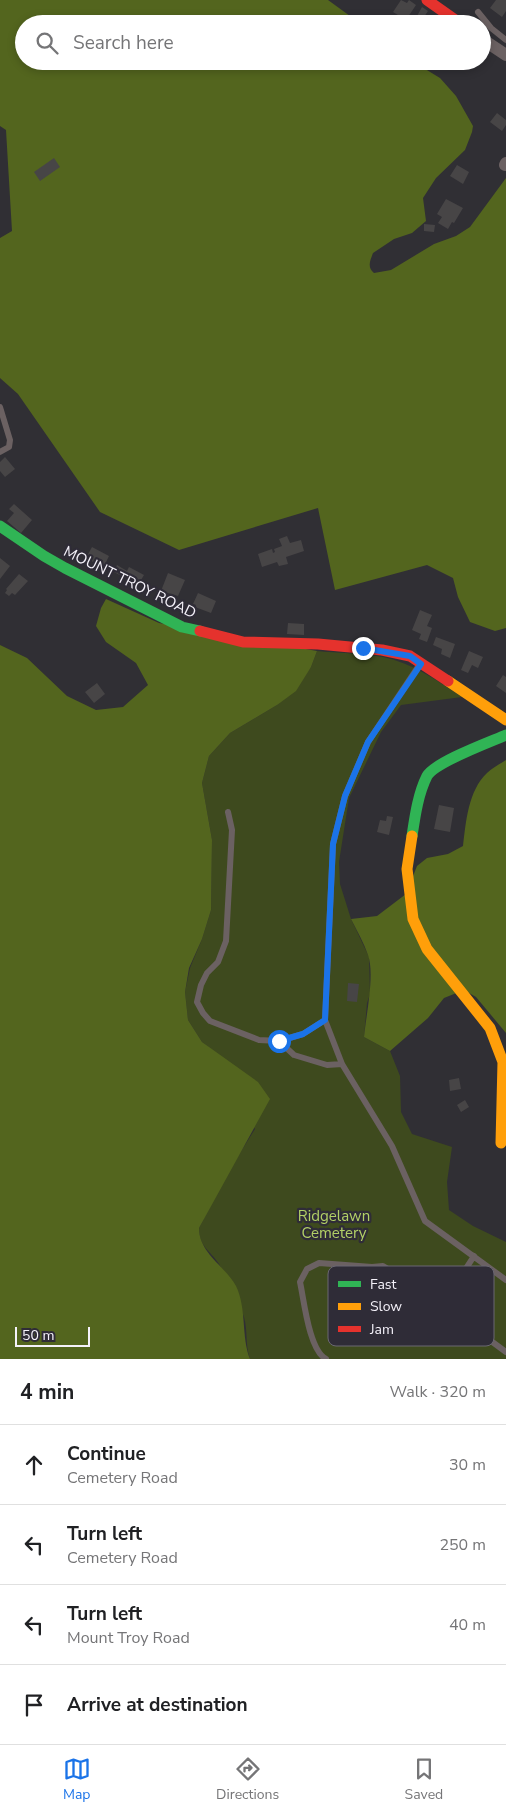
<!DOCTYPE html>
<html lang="en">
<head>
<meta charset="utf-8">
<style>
	:root { --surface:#fff; --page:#f2f2f2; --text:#202124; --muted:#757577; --line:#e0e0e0; --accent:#1a73e8 }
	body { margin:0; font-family:"Nunito Sans",sans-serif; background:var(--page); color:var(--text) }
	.scale { position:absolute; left:15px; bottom:12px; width:75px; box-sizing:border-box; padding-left:5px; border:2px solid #f5f2fa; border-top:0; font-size:14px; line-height:18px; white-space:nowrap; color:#f5f2fa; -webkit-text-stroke:4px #2f2c37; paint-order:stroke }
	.stop { position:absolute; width:15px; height:15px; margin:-11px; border:4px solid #1a73e8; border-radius:50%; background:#fff }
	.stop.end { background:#1a73e8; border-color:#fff; box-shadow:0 1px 5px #0008 }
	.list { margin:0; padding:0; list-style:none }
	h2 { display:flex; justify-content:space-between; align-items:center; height:65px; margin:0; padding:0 20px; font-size:21px }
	h2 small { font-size:16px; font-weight:400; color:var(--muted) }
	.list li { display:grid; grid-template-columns:32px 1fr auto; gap:15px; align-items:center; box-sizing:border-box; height:80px; padding:0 20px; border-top:1px solid var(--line) }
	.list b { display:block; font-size:19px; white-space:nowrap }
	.list p { margin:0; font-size:16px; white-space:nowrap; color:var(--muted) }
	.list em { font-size:16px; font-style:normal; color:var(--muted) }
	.icon { flex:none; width:28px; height:28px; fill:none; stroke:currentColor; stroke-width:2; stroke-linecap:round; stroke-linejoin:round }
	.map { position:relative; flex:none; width:506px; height:1359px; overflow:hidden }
	.search { position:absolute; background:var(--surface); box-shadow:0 2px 8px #0003; left:15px; right:15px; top:15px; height:55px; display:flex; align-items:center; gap:12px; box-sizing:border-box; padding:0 18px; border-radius:28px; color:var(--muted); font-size:19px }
	.sheet { height:385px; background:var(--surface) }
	nav { display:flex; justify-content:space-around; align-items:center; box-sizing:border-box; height:70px; border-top:1px solid var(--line); background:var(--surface); font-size:14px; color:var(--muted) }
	nav a { display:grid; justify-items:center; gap:2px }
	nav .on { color:var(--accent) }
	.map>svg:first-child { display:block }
</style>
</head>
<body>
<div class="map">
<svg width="506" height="1359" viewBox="0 0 506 1359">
	<rect width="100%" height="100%" fill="#302f34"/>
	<path fill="#3e4a1e" d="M317 651C338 653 361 653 383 657 412 663 437 680 462 697L401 705 381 732 349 798 339 862 340 884 351 919 369 957 370 994 367 1003 364 1037 390 1051 400 1076 401 1112 412 1134 452 1147 447 1182 449 1210 473 1226 506 1242V1359H250C245 1345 248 1331 244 1317 239 1304 226 1276 219 1264 210 1250 199 1247 199 1228L228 1172 255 1129 220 1056 202 1042 188 1020 185 992 190 968 202 939 211 910 212 840 202 783 209 756 230 733 277 705 311 667Z"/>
	<path fill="#53651e" d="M0 0H328L361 24H24V61H412L440 78 456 96 473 126 472 132 465 150 436 178 423 198 426 221 412 233 394 239 373 253C370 261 367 267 374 273L391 270 434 244 456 236 470 227 506 178V628L495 631 470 622 458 597 453 578 427 565 335 590 318 508 179 550 100 512 18 394 0 378V238L12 231 6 130 0 126Z
		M106 599 159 623 317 651 311 667 296 691 277 705 230 733 209 756 202 783 212 840 211 910 202 939 189 968 185 992 188 1020 202 1042 258 1082 270 1099 199 1228C199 1253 225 1266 236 1286 247 1309 241 1336 250 1359H0V645L27 658 67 696 96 710 123 707 148 685 136 663 106 642 96 626 101 608Z
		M506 760V1033L476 997 464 990 444 998 428 1018 390 1051 364 1037C366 1016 375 974 368 955 364 943 357 931 351 919L377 916 406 894 417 866 427 858 448 854 463 846C466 822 468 791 487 773 492 768 500 764 506 760Z"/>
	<path fill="#474546" d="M401 0 407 3 409 0 416 5 406 20 393 12Z
		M496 0H506V11L502 17 490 8Z
		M422 7 428 11 422 20 417 16Z
		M428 17 433 21 434 19 442 24H424Z
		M497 113 506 120V125L502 131 490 122Z
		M54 158 60 167 40 181 34 172Z
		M457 165 469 172 463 184 450 176Z
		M446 199 463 208 454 223 452 222 448 229 438 223 442 217 437 214Z
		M424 224 435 225 434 232 424 231Z
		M5 457 15 469 5 477 0 471V462Z
		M14 504 32 520 21 533 7 521 14 513 9 509Z
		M287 536 290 543 301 540 304 551 286 557 288 564 279 566 277 562 262 567 258 554 272 549 273 553 275 552 274 549 282 546 279 539Z
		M92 547 109 556 102 570 94 566 95 563 86 558Z
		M0 558 10 566 0 579Z
		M117 565 127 571 129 567 144 575 138 585 114 572Z
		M168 573 185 580 178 596 161 591Z
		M19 574 28 581 15 595 12 593 9 596 5 593 7 590 6 589Z
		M198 593 216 601 211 613 195 607 196 605 193 604Z
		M420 610 432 615 427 626 432 628 427 642 419 639 421 634 412 630Z
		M288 623 304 624V635L287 634Z
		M436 637 455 644 450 658 441 654 442 649 433 645Z
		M469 651 483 657 478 668 472 665 468 673 461 670Z
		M503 675 506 677V693L496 686Z
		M97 683 105 694 94 703 85 692Z
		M439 805 454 808 450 832 434 829Z
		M387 816 393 817 389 835 377 832 380 820 386 821Z
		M348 983 359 984 357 1002 347 1001Z
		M459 1078 461 1089 450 1091 449 1080Z
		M465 1100 469 1107 461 1112 457 1105Z"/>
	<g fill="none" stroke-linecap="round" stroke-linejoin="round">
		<path stroke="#6b6162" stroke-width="6" d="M478 12 491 28 506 40
			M0 407 10 440 9 447 0 452
			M420 664 368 742 345 796 333 844 325 1020 342 1064 392 1146 425 1221 506 1280
			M228 812 232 830 226 941 218 962 207 973 201 985 197 1002 203 1013 210 1021 259 1040 279 1041 303 1034 325 1020
			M279 1041 294 1055 327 1065 342 1064
			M474 1256 456 1284 458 1312 464 1321 506 1352
			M326 1359C309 1350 304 1300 300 1282L307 1269 319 1263 372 1267 383 1266 419 1288 456 1284"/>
		<path stroke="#6b6162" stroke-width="12" d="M482 39 506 55
			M505 165 506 163"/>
		<path stroke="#30b455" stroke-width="11" d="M0 526 44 556 65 568 182 627 200 631
			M412 836C415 816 418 794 427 776 435 762 490 742 506 735"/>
		<path stroke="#ff9f0a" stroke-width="11" d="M448 681 506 720
			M412 836 407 869 413 919 427 949 490 1028 503 1062 501 1143"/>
		<path stroke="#e5322d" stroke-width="11" d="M427 0 461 24
			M200 631 243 642 318 644 382 650 410 656 448 681"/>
	</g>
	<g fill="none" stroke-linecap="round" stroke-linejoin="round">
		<path stroke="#1a73e8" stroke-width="6" d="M279 1041 303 1034 325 1020 333 844 345 796 368 742 421 664 410 656 363 648"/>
	</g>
	<g text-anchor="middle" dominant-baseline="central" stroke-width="4.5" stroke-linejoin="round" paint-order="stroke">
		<g font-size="15" fill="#f5f2fa" stroke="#2f2c37">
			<text transform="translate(130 582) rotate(26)">MOUNT TROY ROAD</text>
		</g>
		<g font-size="15" fill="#b3d166" stroke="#2f2c37">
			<text x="334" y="1216">Ridgelawn<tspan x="334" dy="17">Cemetery</tspan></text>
		</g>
	</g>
	<rect x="328" y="1266" width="166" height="80" rx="8" fill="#2f2c37" stroke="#6a6772" stroke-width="1"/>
	<rect x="338" y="1281" width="23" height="6" fill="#30b455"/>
	<rect x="338" y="1303" width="23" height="7" fill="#ff9f0a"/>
	<rect x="338" y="1326" width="23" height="6" fill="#e5322d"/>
	<g font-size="14" fill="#f5f2fa">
		<text x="370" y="1289">Fast</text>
		<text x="370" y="1311">Slow</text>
		<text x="370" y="1334">Jam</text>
	</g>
</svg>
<div class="scale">50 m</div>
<div class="stop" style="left:279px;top:1041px"></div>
<div class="stop end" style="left:363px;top:648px"></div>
<div class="search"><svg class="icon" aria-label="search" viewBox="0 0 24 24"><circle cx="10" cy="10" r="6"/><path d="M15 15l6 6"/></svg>Search here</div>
</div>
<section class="sheet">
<h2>4 min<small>Walk · 320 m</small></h2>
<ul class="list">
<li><svg class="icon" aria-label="ahead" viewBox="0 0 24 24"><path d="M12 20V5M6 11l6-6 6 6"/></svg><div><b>Continue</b><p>Cemetery Road</p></div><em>30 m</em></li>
<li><svg class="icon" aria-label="left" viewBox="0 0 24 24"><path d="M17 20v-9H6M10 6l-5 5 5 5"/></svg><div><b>Turn left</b><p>Cemetery Road</p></div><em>250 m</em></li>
<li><svg class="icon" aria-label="left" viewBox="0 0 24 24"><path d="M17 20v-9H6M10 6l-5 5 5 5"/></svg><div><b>Turn left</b><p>Mount Troy Road</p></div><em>40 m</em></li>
<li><svg class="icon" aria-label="arrive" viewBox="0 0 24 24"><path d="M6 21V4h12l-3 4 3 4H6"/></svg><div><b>Arrive at destination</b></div></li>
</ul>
</section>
<nav>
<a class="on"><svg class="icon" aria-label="map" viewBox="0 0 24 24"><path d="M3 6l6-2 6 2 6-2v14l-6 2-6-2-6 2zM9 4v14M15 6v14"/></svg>Map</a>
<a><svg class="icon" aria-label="directions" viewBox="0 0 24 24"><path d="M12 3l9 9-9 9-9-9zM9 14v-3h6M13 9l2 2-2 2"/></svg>Directions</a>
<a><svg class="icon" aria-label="saved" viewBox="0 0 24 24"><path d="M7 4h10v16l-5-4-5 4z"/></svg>Saved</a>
</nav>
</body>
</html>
